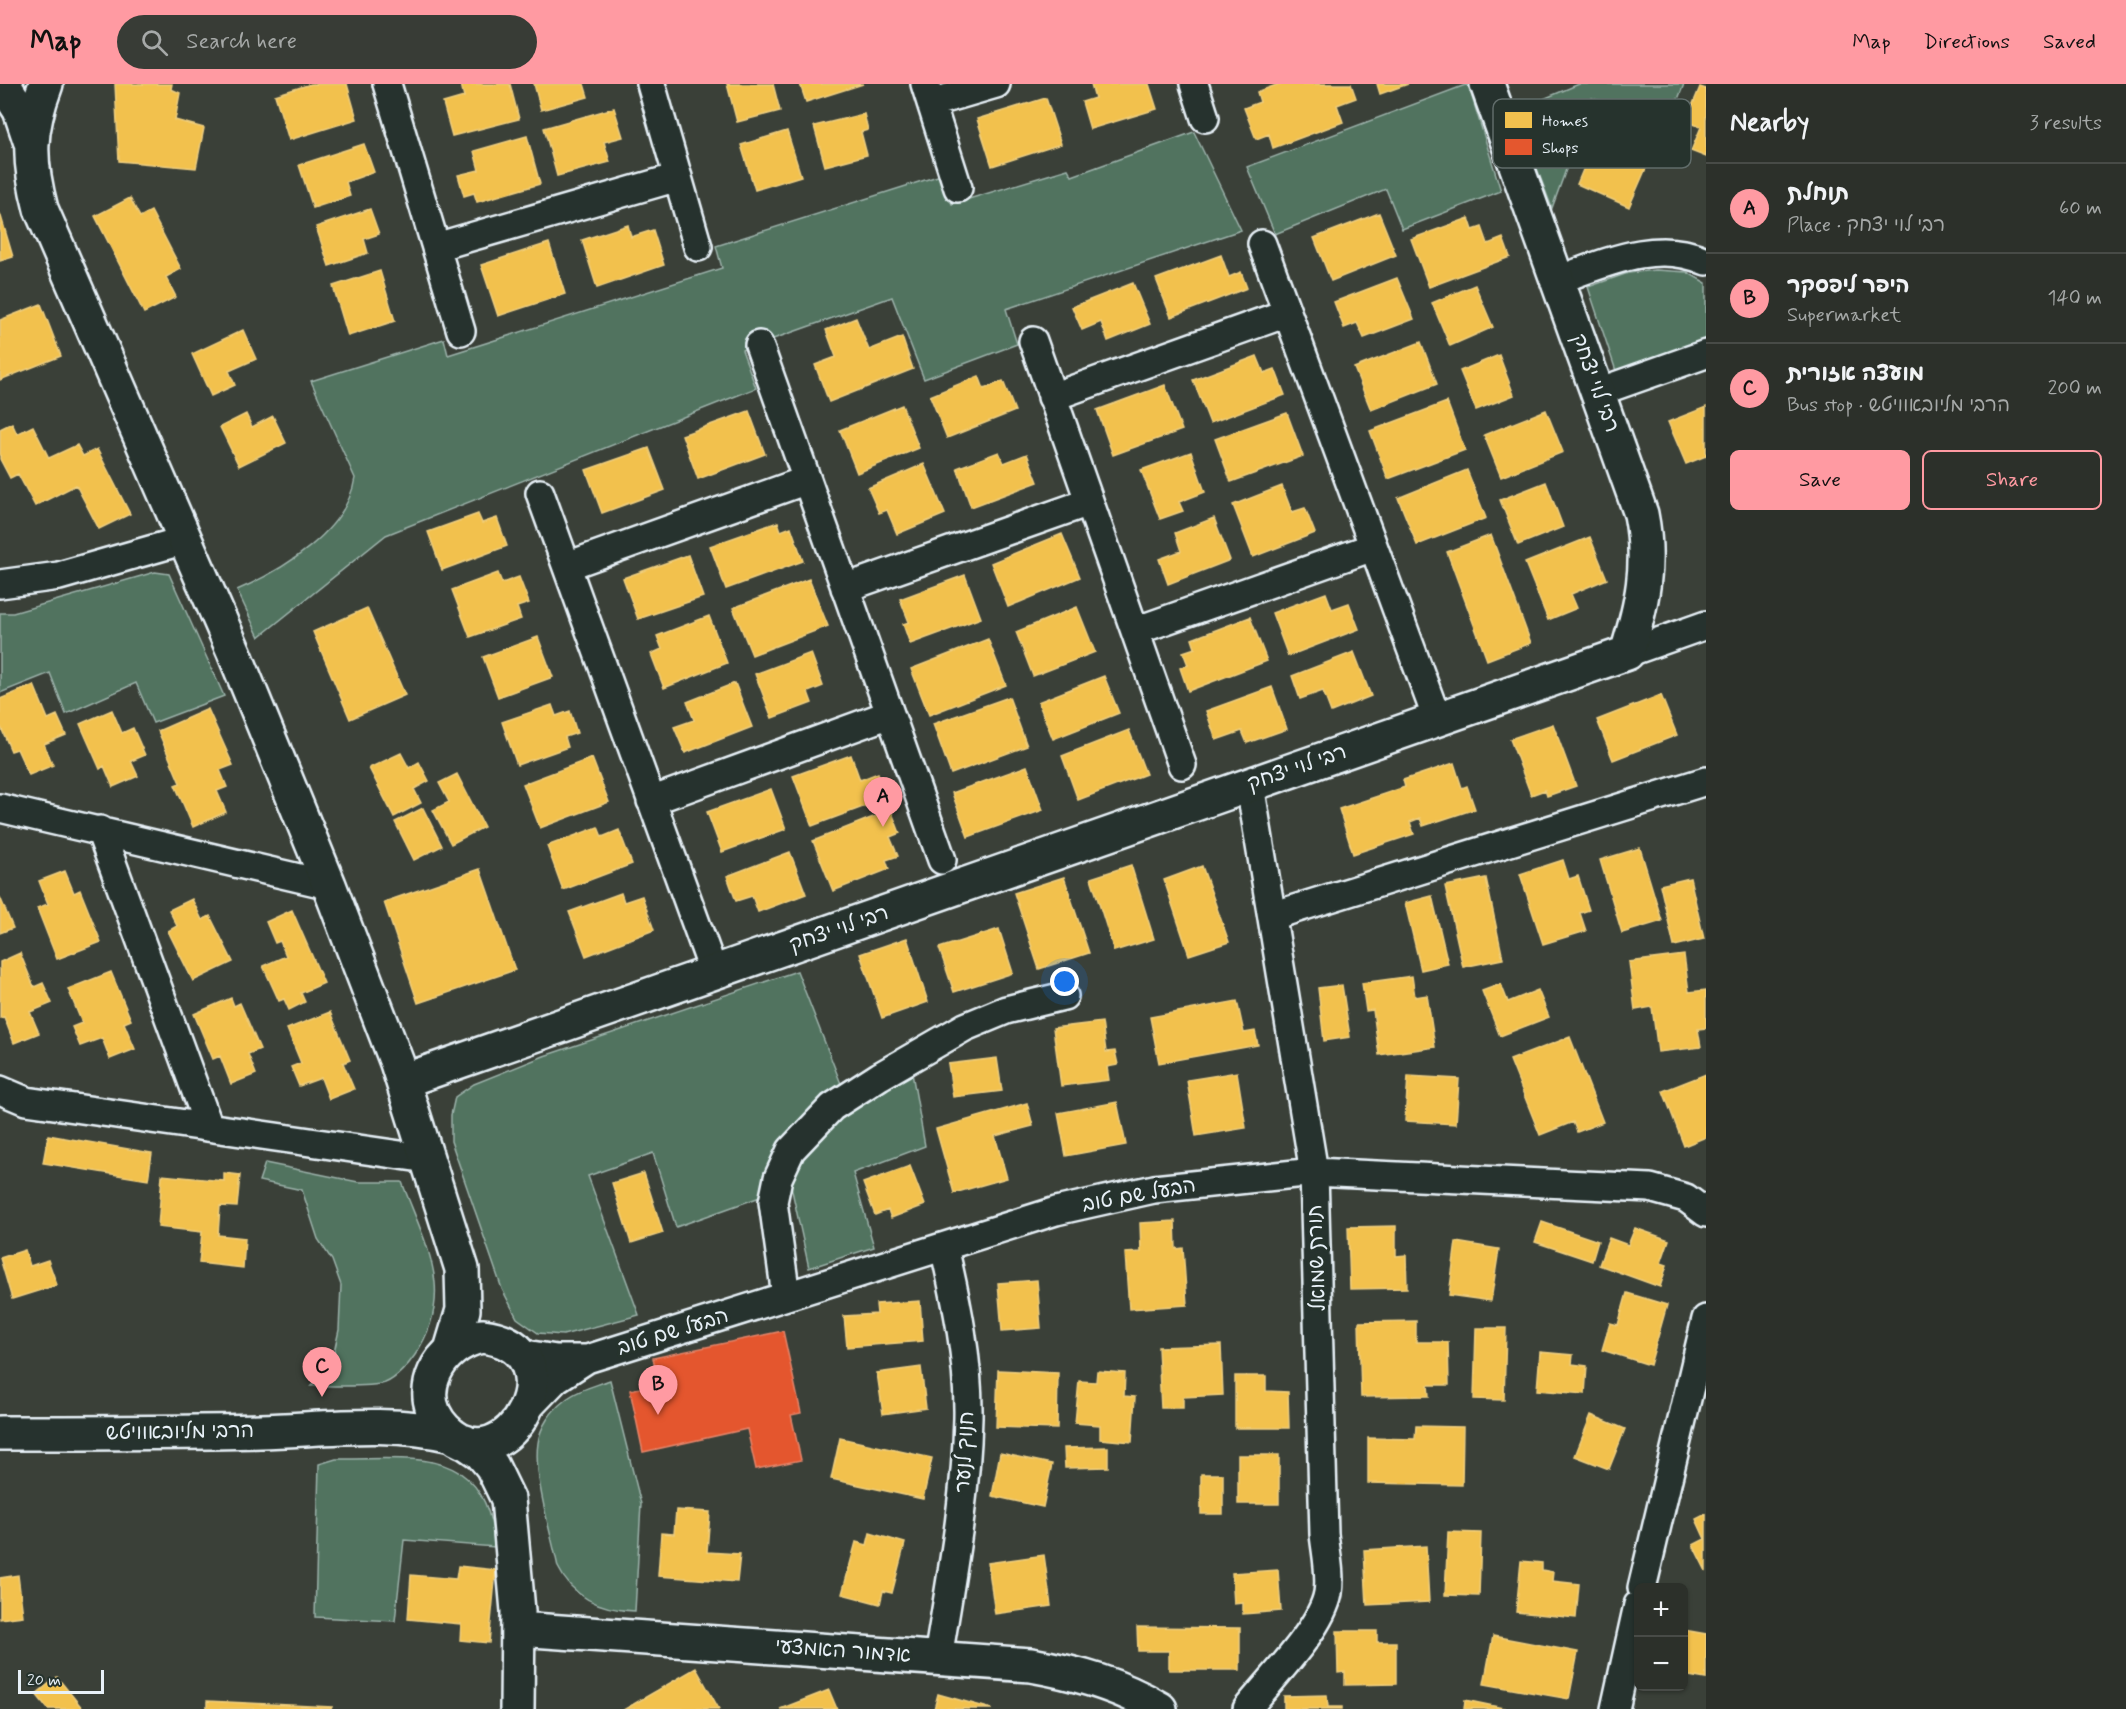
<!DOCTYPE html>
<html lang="en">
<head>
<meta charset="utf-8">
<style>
	:root { --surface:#2c302a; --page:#383c36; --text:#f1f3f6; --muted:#a6a9a8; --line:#484b47; --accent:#ff9aa2 }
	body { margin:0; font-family:Mynerve,"Playpen Sans Hebrew",sans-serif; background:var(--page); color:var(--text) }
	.controls { position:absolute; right:18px; bottom:18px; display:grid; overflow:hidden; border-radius:9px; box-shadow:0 2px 4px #0004 }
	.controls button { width:54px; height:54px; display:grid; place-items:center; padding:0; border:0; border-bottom:2px solid var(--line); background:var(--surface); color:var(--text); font:30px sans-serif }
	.scale { position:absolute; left:18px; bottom:15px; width:86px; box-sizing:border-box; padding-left:6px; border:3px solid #e8f1f8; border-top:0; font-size:16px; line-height:21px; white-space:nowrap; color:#e8f1f8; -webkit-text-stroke:4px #26332d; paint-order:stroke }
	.you { position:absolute; left:1065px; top:898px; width:21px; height:21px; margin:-15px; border:4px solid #fff; border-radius:50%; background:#1a73e8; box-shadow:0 0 0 9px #1a73e833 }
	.badge { display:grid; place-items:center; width:39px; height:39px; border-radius:50%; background:var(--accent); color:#111; font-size:20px; font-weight:700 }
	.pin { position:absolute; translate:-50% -50px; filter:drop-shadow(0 2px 3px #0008) }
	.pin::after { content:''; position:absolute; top:32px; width:21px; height:18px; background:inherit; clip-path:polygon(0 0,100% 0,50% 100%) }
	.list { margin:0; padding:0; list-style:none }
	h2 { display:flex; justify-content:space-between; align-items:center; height:78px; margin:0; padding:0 24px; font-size:26px }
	h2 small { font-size:20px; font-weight:400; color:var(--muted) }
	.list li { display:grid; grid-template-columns:39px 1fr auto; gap:18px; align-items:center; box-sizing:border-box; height:90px; padding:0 24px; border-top:2px solid var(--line) }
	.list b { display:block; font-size:22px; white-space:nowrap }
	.list p { margin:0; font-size:20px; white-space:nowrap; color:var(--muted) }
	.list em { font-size:20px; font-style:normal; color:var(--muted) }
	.actions { display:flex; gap:12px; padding:18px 24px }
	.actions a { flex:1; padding:14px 0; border:2px solid var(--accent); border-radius:9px; text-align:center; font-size:21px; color:var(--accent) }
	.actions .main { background:var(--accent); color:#111 }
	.icon { flex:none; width:33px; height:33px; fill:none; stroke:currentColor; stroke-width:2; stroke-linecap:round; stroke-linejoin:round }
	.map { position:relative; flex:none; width:1706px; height:1625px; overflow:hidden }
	header { display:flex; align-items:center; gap:36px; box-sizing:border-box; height:84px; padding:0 30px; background:var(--accent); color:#111 }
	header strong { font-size:28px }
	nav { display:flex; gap:33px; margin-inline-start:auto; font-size:21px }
	.search { width:420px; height:54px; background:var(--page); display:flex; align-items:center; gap:15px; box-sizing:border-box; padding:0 21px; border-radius:33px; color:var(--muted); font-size:22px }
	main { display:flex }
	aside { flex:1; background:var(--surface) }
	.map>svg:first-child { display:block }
</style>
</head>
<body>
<header>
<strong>Map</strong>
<div class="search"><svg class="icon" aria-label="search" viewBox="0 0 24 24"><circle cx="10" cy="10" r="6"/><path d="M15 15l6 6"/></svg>Search here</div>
<nav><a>Map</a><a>Directions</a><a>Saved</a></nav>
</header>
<main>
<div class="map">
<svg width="1706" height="1625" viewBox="0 0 1706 1625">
	<rect width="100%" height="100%" fill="#3a4038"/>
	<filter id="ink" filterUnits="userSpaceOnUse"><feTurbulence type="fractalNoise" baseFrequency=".0167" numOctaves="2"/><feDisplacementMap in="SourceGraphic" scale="12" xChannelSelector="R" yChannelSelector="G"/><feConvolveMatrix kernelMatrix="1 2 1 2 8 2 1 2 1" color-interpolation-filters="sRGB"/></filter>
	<g filter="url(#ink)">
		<path fill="#51735e" stroke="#9cb2ab" stroke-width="1.5" d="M1468 0 1501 107 1402 145 1386 105 1275 150 1247 83Z
			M1579 0H1684L1667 43 1592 14 1552 124 1515 27Z
			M1194 48 1241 146 1006 225 1017 260 924 295 892 213 742 266 756 304 386 451 259 553 237 506C283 486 347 447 355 394L311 297 444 255 448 271 722 184 716 162 941 91 952 120 1068 85 1072 92Z
			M1656 186 1687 188 1706 199V255L1616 287 1588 203 1628 189Z
			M155 488 169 490 224 612 153 639 136 599 66 630 50 589 0 609V529H13Z
			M797 887 850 1023 912 989 925 1062 853 1089 874 1163 809 1184 791 1102 676 1143 653 1069 588 1092 639 1231 563 1251 538 1249 517 1234 502 1205 451 1057V1031L455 1013 474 1000 544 972Z
			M265 1079 358 1098H402C425 1161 457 1208 415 1271 409 1280 396 1295 385 1299 368 1304 330 1301 311 1302L331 1282 339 1246 341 1201 332 1176 318 1155 302 1106 259 1097Z
			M610 1296 641 1420 635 1527C601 1526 573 1514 558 1483 551 1449 533 1391 538 1359 540 1343 551 1327 564 1317 577 1306 595 1302 610 1296Z
			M336 1375C414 1376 486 1359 495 1463L404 1456 395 1537 315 1533 319 1380Z"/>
		<path fill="#f2c14e" stroke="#efcf81" stroke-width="1.5" d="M115 0H172L171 5 180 9 175 36 204 44 196 84 119 77Z
			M311 0H347L357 35 289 56 275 11Z
			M461 0H510L519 35 452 52 443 19 464 13Z
			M534 0H584L588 13 541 26Z
			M727 0H773L780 27 737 38Z
			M800 0H863L806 18Z
			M1091 0H1149L1157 25 1090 45 1082 18 1095 14Z
			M1279 0H1351L1356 14 1337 21 1343 38 1273 64 1269 50 1256 55 1244 24 1260 18 1257 8Z
			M1377 0H1408L1380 10Z
			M1700 3 1706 5V73L1691 67 1701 43 1686 37Z
			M1046 14 1061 60 992 82 977 35Z
			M614 24 623 53 604 58 610 78 557 92 544 44Z
			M864 30 868 46 861 48 867 71 825 82 814 42Z
			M1601 43 1654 66 1629 123 1577 100Z
			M787 47 801 92 755 106 741 61Z
			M527 52 540 100 477 118 474 109 464 112 458 91 479 86 474 67Z
			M364 60 374 88 346 98 350 112 313 124 299 81Z
			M130 114 140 133 151 127 181 185 166 193 176 213 144 229 95 132Z
			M370 125 379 150 364 155 368 169 329 182 316 143Z
			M0 129 13 173 0 177Z
			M1379 129 1396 171 1331 197 1314 154Z
			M1469 134 1473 146 1482 143 1488 160 1503 154 1510 173 1429 203 1411 155Z
			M628 141 631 153 653 146 664 181 597 204 582 156Z
			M549 159 565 210 498 232 481 181Z
			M1221 171 1229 193 1241 188 1247 204 1171 233 1156 195Z
			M380 187 395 237 348 252 333 202Z
			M1397 194 1414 235 1364 254 1357 239 1344 244 1334 218Z
			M1133 199 1150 240 1108 257 1101 238 1082 246 1072 223Z
			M1475 201 1493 243 1450 262 1432 219Z
			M41 220 61 272 0 296V236Z
			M856 234 869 266 902 253 913 285 829 318 815 281 836 273 826 246Z
			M243 246 256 275 229 287 235 301 211 312 192 270Z
			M1421 258 1437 300 1371 326 1354 284Z
			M1499 271 1514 311 1476 326 1460 287Z
			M1257 272 1264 289 1275 285 1285 311 1210 339 1193 296Z
			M979 292 984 305 1003 297 1015 327 947 354 930 312Z
			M1165 301 1182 346 1113 371 1097 326Z
			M1447 318 1465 366 1388 395 1370 347Z
			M902 321 919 364 857 389 840 346Z
			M1706 323V372L1686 380 1668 338Z
			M1546 326 1563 368 1501 393 1484 351Z
			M749 327 765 370 698 395 682 351Z
			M1287 329 1303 372 1231 398 1215 355Z
			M246 330 252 343 273 332 286 359 239 382 220 343Z
			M12 339 17 350 33 342 49 374 77 361 83 372 97 365 130 430 99 445 76 401 35 422 18 390 10 394 0 375V345Z
			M649 364 665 406 602 429 586 386Z
			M999 368 1004 379 1027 370 1038 398 971 423 957 384Z
			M1191 368 1205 408 1179 418 1183 427 1160 435 1141 386Z
			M924 380 945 430 897 450 887 426 879 429 868 404Z
			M1467 386 1486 434 1417 461 1398 414Z
			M1546 398 1563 443 1518 461 1500 416Z
			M1282 402 1292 428 1305 424 1315 449 1253 473 1233 421Z
			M478 430 482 439 497 434 507 462 442 486 428 448Z
			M1214 434 1230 476 1168 500 1159 475 1181 467 1175 449Z
			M778 438 781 447 791 443 803 477 726 505 710 462Z
			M1062 450 1080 493 1008 523 991 479Z
			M1491 451 1531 559 1487 576 1447 468Z
			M1590 453 1607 495 1571 510 1577 524 1548 536 1525 479Z
			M688 471 703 513 638 535 623 494Z
			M498 489 502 499 519 493 529 519 517 523 521 535 470 553 452 506Z
			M965 491 981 534 910 560 903 540 909 538 900 515Z
			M809 495 828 542 752 571 733 524Z
			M1326 509 1332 525 1349 519 1359 545 1288 572 1272 529Z
			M1077 523 1095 568 1033 592 1016 548Z
			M367 524 405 611 350 635 313 548Z
			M709 532 727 579 664 604 651 570 662 565 657 552Z
			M1250 533 1267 577 1188 607 1180 584 1188 581 1183 568 1195 564 1192 555Z
			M538 553 553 593 498 613 483 573Z
			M988 555 1006 601 929 631 911 585Z
			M1354 568 1371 612 1331 628 1323 607 1300 615 1292 592Z
			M811 569 823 602 808 608 812 619 772 634 755 590Z
			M1104 592 1119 629 1053 655 1038 618Z
			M735 599 752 643 685 669 674 643 694 636 687 618Z
			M34 601 48 635 57 631 66 651 44 660 53 681 29 691 17 665 11 667 0 641V615Z
			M1272 603 1287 645 1247 659 1242 647 1216 656 1206 627Z
			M1661 611 1677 651 1613 676 1597 636Z
			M1009 613 1027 662 951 690 933 640Z
			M552 621 556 632 570 627 577 649 565 653 568 663 517 681 502 638Z
			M208 625 233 681 220 686 227 703 217 707 226 728 193 743 175 701 180 699 158 647Z
			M112 626 122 649 133 644 145 671 131 677 138 692 113 703 104 682 100 685 80 640Z
			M1553 640 1576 702 1547 712 1545 706 1531 711 1510 655Z
			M1129 646 1146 690 1078 716 1062 672Z
			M401 669 409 684 419 678 429 697 414 705 421 719 394 733 369 684Z
			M851 671 860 696 878 689 887 714 812 742 793 692Z
			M592 674 609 718 540 744 523 700Z
			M1454 679 1462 704 1467 702 1475 725 1423 742 1420 734 1410 738 1414 750 1353 770 1339 725 1405 703 1403 696Z
			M1027 682 1043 726 968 753 952 709Z
			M457 690 484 743 451 760 433 726 449 718 439 699Z
			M771 705 786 745 722 768 707 728Z
			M423 724 442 762 414 776 395 738Z
			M891 726 900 749 890 753 898 772 886 776 889 785 833 807 813 757Z
			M598 743 602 753 619 746 632 780 563 806 547 762Z
			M1640 764 1662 837 1622 849 1600 776Z
			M790 768 806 810 758 828 752 812 736 817 727 792Z
			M1563 776 1569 795 1578 792 1589 826 1580 829 1586 847 1543 860 1520 790Z
			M1131 781 1154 855 1114 867 1091 794Z
			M1202 782 1229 858 1189 871 1164 796Z
			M480 785 515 886 418 919 384 818Z
			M65 787 74 809 80 806 101 858 57 875 37 824 48 820 39 797Z
			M1064 793 1089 869 1039 885 1014 809Z
			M1486 794 1503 875 1463 883 1445 802Z
			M1690 794 1704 855 1674 862 1660 801Z
			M621 809 624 818 642 812 654 846 586 872 569 828Z
			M1432 812 1448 880 1421 886 1405 819Z
			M0 813 13 844 0 849Z
			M192 815 202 836 210 832 233 878 193 897 168 847 177 842 169 826Z
			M292 826 324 899 301 909 305 918 289 926 284 915 279 917 263 882 286 872 280 857 275 859 266 838Z
			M999 845 1013 889 954 908 939 864Z
			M907 854 928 918 882 934 860 870Z
			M20 869 34 903 43 899 52 919 30 928 39 949 14 959 4 933 0 934V878Z
			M1684 871 1689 908 1706 906V944L1698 945 1701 963 1658 968 1652 923 1635 926 1629 878Z
			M111 888 131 936 124 939 135 965 110 975 102 954 80 962 72 943 82 939 68 905Z
			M1412 892 1415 913 1427 911 1435 963 1379 971 1373 926 1366 927 1362 899Z
			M1501 900 1508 918 1538 906 1549 933 1500 952 1482 907Z
			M1342 901 1350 953 1324 957 1318 904Z
			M231 914 234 922 240 919 260 965 248 970 256 990 231 1000 220 972 213 975 194 930Z
			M1237 917 1244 949 1255 947 1258 961 1159 979 1150 933Z
			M330 928 350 976 343 979 354 1005 329 1015 321 994 299 1002 291 983 301 979 287 945Z
			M1102 938 1106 968 1115 967 1118 981 1107 983 1109 996 1061 1002 1053 944Z
			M1570 953 1603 1038 1577 1048 1573 1038 1540 1051 1510 976Z
			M997 974 1002 1007 953 1013 948 980Z
			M1237 988 1246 1044 1196 1052 1187 996Z
			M1706 990V1053L1684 1062 1663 1007Z
			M1408 992 1459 995 1456 1040 1405 1037Z
			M1117 1018 1126 1061 1066 1072 1058 1029Z
			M1027 1019 1033 1042 995 1052 1007 1094 954 1109 936 1045Z
			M48 1051 152 1069 148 1096 43 1079Z
			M910 1082 925 1121 891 1134 888 1126 875 1131 863 1099Z
			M224 1089 240 1091 237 1123 220 1122 218 1151 245 1154 243 1184 199 1179 202 1148 158 1143 162 1091 224 1097Z
			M644 1089 663 1149 631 1159 612 1099Z
			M1175 1137 1176 1165 1183 1164 1187 1221 1129 1225 1125 1169 1141 1168 1140 1139Z
			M1542 1138 1598 1157 1592 1177 1535 1158Z
			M1396 1142V1172L1406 1171 1407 1204 1350 1205 1348 1143Z
			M1635 1144 1669 1156 1661 1179 1667 1181 1660 1203 1599 1181 1609 1154 1628 1161Z
			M1456 1158 1499 1165 1491 1217 1449 1211Z
			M25 1166 30 1182 48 1176 57 1201 12 1215 0 1174Z
			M1037 1196 1041 1244 1002 1247 998 1199Z
			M1627 1209 1667 1221 1650 1281 1602 1266 1610 1239 1618 1241Z
			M920 1217 923 1257 847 1263 844 1232 877 1230 876 1220Z
			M1416 1237V1258H1448L1449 1301H1428L1429 1312 1361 1313 1359 1238Z
			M1476 1244H1506L1504 1316 1474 1315Z
			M1221 1261 1223 1311 1183 1313V1324H1161L1158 1263Z
			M1540 1268 1573 1271 1572 1280 1587 1282 1585 1310 1537 1306Z
			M921 1283 926 1324 883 1330 877 1289Z
			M998 1286 1058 1289 1057 1345 996 1343Z
			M1097 1287 1125 1289 1124 1312 1135 1313 1132 1358 1100 1355V1341L1075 1339 1079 1297 1096 1298Z
			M1235 1292H1266V1307L1288 1308 1289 1344H1235Z
			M1591 1331 1625 1345 1609 1385 1575 1372Z
			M1416 1342 1463 1343 1462 1401 1368 1399V1354L1415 1355Z
			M840 1354 932 1374 923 1415 831 1395Z
			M1108 1363V1383L1065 1384 1064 1364Z
			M1000 1369 1052 1380 1043 1423 992 1412Z
			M1238 1371H1279V1420H1238Z
			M1201 1390H1223V1430H1201Z
			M676 1426 710 1428 707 1468 740 1470 737 1498 658 1492 661 1449 674 1450Z
			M1706 1430V1487L1693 1461 1705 1455 1696 1435Z
			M1448 1448 1481 1449 1479 1512 1445 1511Z
			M870 1449 905 1459 892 1509 883 1507 880 1520 842 1510 856 1458 867 1461Z
			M1426 1462 1429 1518 1367 1521 1364 1466Z
			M1044 1471 1051 1522 995 1530 988 1479Z
			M1521 1477 1542 1479V1486L1553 1488 1552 1497 1579 1500 1576 1534 1516 1528Z
			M458 1482 496 1486 489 1559 460 1556 461 1540 408 1535 411 1491 456 1495Z
			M1278 1486 1281 1527 1243 1530V1519L1234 1520 1232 1489Z
			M18 1491 23 1532 0 1535V1494Z
			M1137 1543 1240 1544V1586H1169V1567H1138Z
			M1684 1546 1706 1550V1595L1684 1591Z
			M1337 1547H1377V1558H1396V1600L1345 1601V1588L1338 1589Z
			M1493 1552 1578 1568 1569 1615 1484 1600Z
			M696 1584 719 1625H625Z
			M57 1593 83 1625H48L36 1610Z
			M829 1606 837 1625H780Z
			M938 1610 992 1625H934Z
			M1327 1611 1328 1623H1342V1625H1284V1612Z
			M1465 1616 1508 1625H1464Z
			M207 1617 332 1623 331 1625H207Z"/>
		<path fill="#e4572e" stroke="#e5856b" stroke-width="1.5" d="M783 1247 801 1329 791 1331 801 1376 756 1385 747 1345 643 1368 630 1306 659 1300 653 1274Z"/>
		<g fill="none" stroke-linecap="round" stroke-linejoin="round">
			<g stroke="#e8f1f8" stroke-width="32">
				<path id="street" d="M387 0 461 247
					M651 0 698 163
					M925 0 958 104
					M1194 0 1205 34
					M931 19 996 0
					M1262 160 1437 635
					M436 163 678 93
					M1574 190C1617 174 1662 157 1706 177
					M1033 257 1182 681
					M759 261 942 776
					M1598 308 1706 270
					M1052 313 1287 229
					M540 409 714 889
					M567 482 807 396
					M0 500 59 492 185 456
					M845 504 1089 418
					M1135 547 1373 463
					M1627 569 1706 541
					M651 717 890 630
					M0 724 329 801
					M100 746 209 1043
					M1272 832 1706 697
					M0 1006 26 1017 428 1075
					M786 1212 773 1118 778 1094 791 1066 832 1023 880 992 965 943 1006 926 1064 912
					M519 1269 556 1275H586
					M527 1325 556 1295 587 1275 1056 1127 1154 1105 1314 1088 1650 1104 1686 1114 1706 1129
					M1642 1504 1706 1235
					M938 1574C951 1494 966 1415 968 1334 969 1276 957 1219 944 1163
					M1247 1625C1270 1596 1322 1544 1328 1509 1331 1490 1326 1469 1324 1450L1314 1088 1250 701
					M1615 1625 1638 1521"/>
			</g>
			<g stroke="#e8f1f8" stroke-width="38">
				<path id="secondary" d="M3 0 20 26 30 56
					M46 0C28 47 28 76 41 125L234 568 329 801 397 979 462 1185 463 1226 451 1266
					M403 997 1627 569C1642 521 1651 480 1641 430L1487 0
					M482 1252C583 1263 507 1408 445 1345 411 1310 439 1260 482 1252Z
					M0 1349C87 1349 174 1349 261 1347 325 1345 389 1336 452 1351
					M465 1358 481 1369 492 1382 508 1415 518 1527 517 1625
					M518 1545 1031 1581C1077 1589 1120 1601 1160 1625"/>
			</g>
			<use href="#street" stroke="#26332d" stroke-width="27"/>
			<use href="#secondary" stroke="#26332d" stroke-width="33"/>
		</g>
	</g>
	<g text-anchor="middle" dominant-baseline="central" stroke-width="6" stroke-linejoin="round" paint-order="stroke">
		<g font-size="21" fill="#e8f1f8" stroke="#26332d">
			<text transform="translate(1595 299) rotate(70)">רבי לוי יצחק</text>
			<text transform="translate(1297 684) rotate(-19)">רבי לוי יצחק</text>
			<text transform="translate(839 845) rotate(-19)">רבי לוי יצחק</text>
			<text transform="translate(1139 1111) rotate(-10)">הבעל שם טוב</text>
			<text transform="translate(1317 1174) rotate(-92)">תורת שמואל</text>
			<text transform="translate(673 1248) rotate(-17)">הבעל שם טוב</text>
			<text transform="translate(180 1348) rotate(-1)">הרבי מליובאוויטש</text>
			<text transform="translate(965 1368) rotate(-87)">חנוך לנער</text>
			<text transform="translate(843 1567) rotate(4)">אדמור האמצעי</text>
		</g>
	</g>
	<rect x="1493" y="15" width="198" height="69" rx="9" fill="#26332d" stroke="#606c6a" stroke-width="1.5"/>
	<rect x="1505" y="28" width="27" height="16" fill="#f2c14e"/>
	<rect x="1505" y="55" width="27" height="16" fill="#e4572e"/>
	<g font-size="16" fill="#e8f1f8">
		<text x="1542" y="42">Homes</text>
		<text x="1542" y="69">Shops</text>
	</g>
</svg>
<div class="controls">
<button>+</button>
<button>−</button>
</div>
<div class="scale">20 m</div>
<div class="you"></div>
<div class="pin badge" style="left:883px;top:743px">A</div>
<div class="pin badge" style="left:658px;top:1331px">B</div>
<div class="pin badge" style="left:322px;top:1313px">C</div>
</div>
<aside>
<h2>Nearby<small>3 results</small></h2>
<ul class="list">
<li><span class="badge">A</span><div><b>תוחלת</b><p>Place · רבי לוי יצחק</p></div><em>60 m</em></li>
<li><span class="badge">B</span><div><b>היפר ליפסקר</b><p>Supermarket</p></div><em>140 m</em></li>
<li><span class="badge">C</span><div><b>מועצה אזורית</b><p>Bus stop · הרבי מליובאוויטש</p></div><em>200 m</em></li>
</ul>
<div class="actions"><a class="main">Save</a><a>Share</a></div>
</aside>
</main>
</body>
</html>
